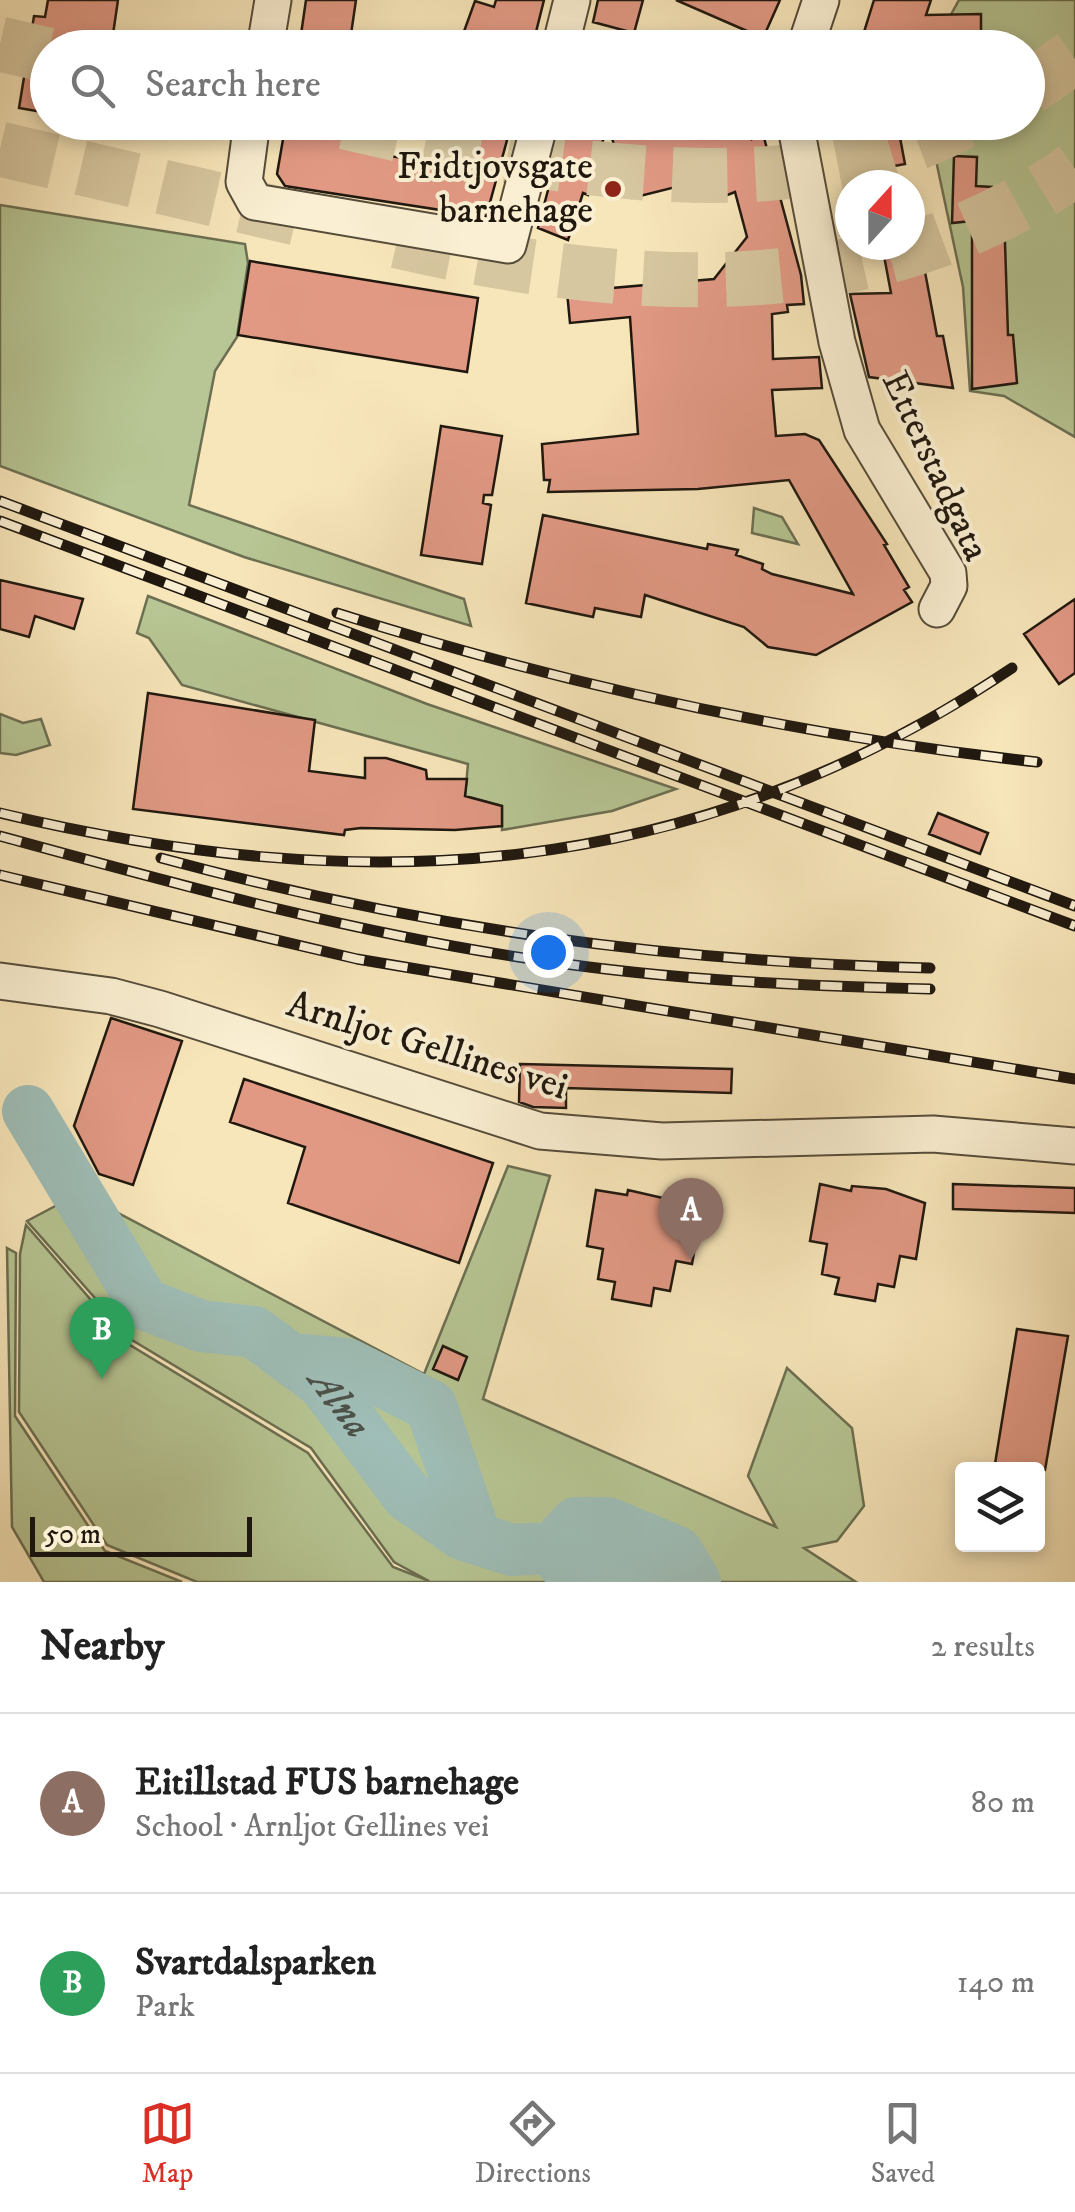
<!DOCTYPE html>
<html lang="en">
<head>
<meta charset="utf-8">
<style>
	:root { --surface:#fff; --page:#f6f6f6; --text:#222; --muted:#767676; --line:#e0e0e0; --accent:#d93025 }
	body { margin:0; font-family:"IM FELL DW Pica",serif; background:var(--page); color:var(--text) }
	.controls { position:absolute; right:30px; bottom:30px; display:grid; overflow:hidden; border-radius:10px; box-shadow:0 5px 15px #0003 }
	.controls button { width:90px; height:90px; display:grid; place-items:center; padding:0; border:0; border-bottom:2px solid var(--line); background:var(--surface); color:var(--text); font:50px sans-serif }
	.compass { position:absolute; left:835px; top:170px; width:90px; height:90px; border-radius:50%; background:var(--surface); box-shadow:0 5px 15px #0003; rotate:21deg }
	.scale { position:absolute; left:30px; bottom:25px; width:222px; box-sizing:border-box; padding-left:10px; border:5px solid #20180f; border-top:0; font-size:28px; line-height:35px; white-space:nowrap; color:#20180f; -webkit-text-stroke:8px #faefd2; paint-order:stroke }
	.you { position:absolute; left:548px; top:952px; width:35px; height:35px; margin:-25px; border:8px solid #fff; border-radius:50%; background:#1a73e8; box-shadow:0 0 0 15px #1a73e833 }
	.badge { display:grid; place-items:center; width:65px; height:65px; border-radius:50%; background:var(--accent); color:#fff; font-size:32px; font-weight:700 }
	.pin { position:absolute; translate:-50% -82px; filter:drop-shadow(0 2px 5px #0008) }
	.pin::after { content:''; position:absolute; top:52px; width:35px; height:30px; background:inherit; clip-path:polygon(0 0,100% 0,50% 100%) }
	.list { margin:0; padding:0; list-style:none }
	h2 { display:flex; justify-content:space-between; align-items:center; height:130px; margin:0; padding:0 40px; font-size:42px }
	h2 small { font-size:32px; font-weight:400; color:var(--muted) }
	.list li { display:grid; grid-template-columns:65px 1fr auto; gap:30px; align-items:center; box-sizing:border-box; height:180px; padding:0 40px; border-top:2px solid var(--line) }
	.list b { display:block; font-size:38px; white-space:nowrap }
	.list p { margin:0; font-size:32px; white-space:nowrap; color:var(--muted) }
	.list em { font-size:32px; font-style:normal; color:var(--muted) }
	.icon { flex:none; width:55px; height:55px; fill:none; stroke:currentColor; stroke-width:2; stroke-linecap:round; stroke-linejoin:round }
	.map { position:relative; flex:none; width:1075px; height:1582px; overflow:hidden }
	.search { position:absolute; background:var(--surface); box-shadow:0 5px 15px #0003; left:30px; right:30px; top:30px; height:110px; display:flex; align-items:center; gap:25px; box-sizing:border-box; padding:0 35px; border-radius:55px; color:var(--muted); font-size:38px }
	.sheet { height:490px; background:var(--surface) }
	nav { display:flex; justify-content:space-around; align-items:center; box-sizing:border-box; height:140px; border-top:2px solid var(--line); background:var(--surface); font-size:28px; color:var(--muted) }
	nav a { display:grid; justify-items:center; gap:5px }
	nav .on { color:var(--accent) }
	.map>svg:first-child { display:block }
</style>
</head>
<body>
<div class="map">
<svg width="1075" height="1582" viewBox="0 0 1075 1582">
	<rect width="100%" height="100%" fill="#f7e6ba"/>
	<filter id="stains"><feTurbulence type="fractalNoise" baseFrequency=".002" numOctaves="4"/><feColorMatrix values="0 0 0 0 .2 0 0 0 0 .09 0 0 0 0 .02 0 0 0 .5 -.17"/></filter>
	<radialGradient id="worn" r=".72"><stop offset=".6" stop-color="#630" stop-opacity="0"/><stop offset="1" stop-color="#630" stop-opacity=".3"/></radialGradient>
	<path fill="#b7c694" stroke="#6c6f52" stroke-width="2.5" d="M959 0H1075V437L1004 396 970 391 963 287 928 123 1028 122V48L933 47Z
		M592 34 652 47H588Z
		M0 205 245 244 248 263 237 337 215 371 189 505 464 599 471 626 244 557 0 466Z
		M754 508 782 517 798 544 752 533Z
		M148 596 427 704 676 789 612 811 502 830V806L465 796 468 764 182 685 149 638 137 633Z
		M0 714 23 723 41 719 50 745 16 755 0 753Z
		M508 1166 550 1176 483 1399 776 1527 748 1476 787 1368 852 1428 864 1506 837 1541 804 1548 856 1582H197L107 1545 19 1412 20 1254 26 1225 130 1345 308 1453 393 1567 429 1581 394 1562 311 1448 132 1340 27 1221 80 1193 424 1374Z
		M7 1248 16 1253 15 1416 105 1551 182 1582H44L12 1527Z"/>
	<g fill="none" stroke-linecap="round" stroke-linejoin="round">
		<g stroke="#9fbeb7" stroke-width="52">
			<path id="s1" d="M28 1111 144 1304 201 1326 254 1332 323 1383 408 1496 462 1534 512 1550 553 1548 576 1523H608L677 1552 695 1582"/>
			<path d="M291 1359 347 1364 431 1406 476 1538"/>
			<path d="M550 1548 564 1564 649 1582"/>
		</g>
	</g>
	<path fill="#e19984" stroke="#20180f" stroke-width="2.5" d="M48 0H118L111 48H48V113L19 108 34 16 45 17Z
		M306 0H356L349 48H299Z
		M496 0H544L532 48H458L475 1 494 7Z
		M598 0H643L634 33 593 22Z
		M676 0H780L763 38Z
		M874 0H931L926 15 981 14V48H859Z
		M286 122H386L380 155 428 161 443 122H512L486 217 285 186 277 174Z
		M566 122H608L588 195 583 193 568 240 538 228Z
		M608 122H751L752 139 763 134 801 275 804 304 787 305 788 312 772 314 773 359 819 357 822 388 772 390 776 436 805 434 819 440 887 544 884 545 909 587 904 590 912 602 816 655 768 647 744 627 645 595 641 617 595 608 593 617 526 603 543 515 707 549 708 544 738 550 736 555 763 564 762 569 772 574 853 594 789 480 698 489 548 492 550 480H544L542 444 638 434 630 317 570 323 567 292 714 279 747 237 735 192 715 200 712 194 694 201 685 178 680 186 632 198 627 196Z
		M898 127 905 164 868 171 861 133Z
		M954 156 977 157 976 186 992 187 991 212H1004L1008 335H1013L1017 383 972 389V221L952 223Z
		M882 245H920L937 336H943L953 388 869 377 850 294 891 293Z
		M250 261 478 298 467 372 238 335Z
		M441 426 502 436 492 495H484L483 503 491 505 482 564 421 555Z
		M0 580 83 599 74 629 35 616 29 637 0 629Z
		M1075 599V673L1059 684 1024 634Z
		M148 693 315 720 309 771 365 778V758H386L426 770 427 779H467L465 796 502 806V826L455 830 361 828 345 830 344 835 133 809Z
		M938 813 988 833 980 854 929 834Z
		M111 1018 182 1041 133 1185 99 1174 74 1126Z
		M520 1064 732 1069 731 1093 566 1088V1108L533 1107 519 1102Z
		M244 1079 493 1163 459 1263 288 1203 305 1147 230 1122Z
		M820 1184 851 1191 852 1186 886 1189 925 1203 916 1259 900 1256 894 1287 878 1284 875 1301 835 1294 839 1278 822 1274 827 1244 810 1241Z
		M953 1184 1075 1188V1213L953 1209Z
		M596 1190 627 1195 628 1190 702 1207 692 1264 676 1261 670 1291 654 1288 651 1306 612 1299 615 1282 598 1279 603 1249 587 1246Z
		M1017 1329 1068 1336 1045 1470H994Z
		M443 1346 467 1357 458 1380 433 1369Z"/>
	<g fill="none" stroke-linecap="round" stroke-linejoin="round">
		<path stroke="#d7c7a0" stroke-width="55" stroke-dasharray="55 28" stroke-linecap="butt" d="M0 44 48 55
			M1028 88 1075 56
			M345 122C530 165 785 217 962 122
			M0 149 309 221
			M397 241C629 293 869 313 1075 169"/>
		<g stroke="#564c3a" stroke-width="39">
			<path id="minor" d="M265 48 273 0
				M560 48 572 0
				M805 48 821 0
				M252 122 244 182 255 202 508 245 540 122
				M795 122 837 342 862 430 948 573 949 586 937 609
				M0 981 111 996 160 1009 540 1131 662 1141 933 1134 1075 1146"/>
		</g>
		<use href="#minor" stroke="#faefd2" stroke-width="35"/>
		<g stroke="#20180f" stroke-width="11">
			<path id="rail" d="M0 501 1075 906
				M0 521 1075 926
				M337 613C564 685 800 736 1037 762
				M0 813C366 900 693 882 1012 668
				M0 836C180 885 360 935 545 961 673 980 801 986 930 989
				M161 858C417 927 665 962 930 968
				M0 875 357 959 1075 1079"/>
		</g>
		<use href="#rail" stroke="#faefd2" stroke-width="8" stroke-dasharray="22" stroke-linecap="butt"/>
	</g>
	<circle fill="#8f2418" stroke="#faefd2" stroke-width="4" cx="613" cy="189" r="10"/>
	<g text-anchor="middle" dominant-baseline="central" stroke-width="8" stroke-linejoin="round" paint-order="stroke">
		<g font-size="38" fill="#20180f" stroke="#faefd2" text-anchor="end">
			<text x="593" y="167">Fridtjovsgate<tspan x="593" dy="44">barnehage</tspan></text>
		</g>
		<g font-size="38" fill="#20180f" stroke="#faefd2">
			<text transform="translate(935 466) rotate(65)">Etterstadgata</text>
			<text transform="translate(427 1046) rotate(17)">Arnljot Gellines vei</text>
		</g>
		<g font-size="40" font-style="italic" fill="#4c524a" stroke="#faefd2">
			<text stroke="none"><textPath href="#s1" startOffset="452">Alna</textPath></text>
		</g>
	</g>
	<rect width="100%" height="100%" filter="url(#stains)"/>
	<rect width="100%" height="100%" fill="url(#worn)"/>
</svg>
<div class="controls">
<button><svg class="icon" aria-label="layers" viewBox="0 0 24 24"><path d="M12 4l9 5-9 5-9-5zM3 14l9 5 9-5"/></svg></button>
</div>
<svg class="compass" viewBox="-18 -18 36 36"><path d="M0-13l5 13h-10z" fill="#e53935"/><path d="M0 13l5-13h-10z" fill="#767676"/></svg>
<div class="scale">50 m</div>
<div class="you"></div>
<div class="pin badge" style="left:691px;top:1260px;background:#8d6e63">A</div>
<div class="pin badge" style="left:102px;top:1379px;background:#2e9e5b">B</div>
<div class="search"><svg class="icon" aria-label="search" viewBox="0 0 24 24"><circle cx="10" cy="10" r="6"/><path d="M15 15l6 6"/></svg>Search here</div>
</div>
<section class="sheet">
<h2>Nearby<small>2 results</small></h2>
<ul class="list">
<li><span class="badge" style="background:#8d6e63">A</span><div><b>Eitillstad FUS barnehage</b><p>School · Arnljot Gellines vei</p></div><em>80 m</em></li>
<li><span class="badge" style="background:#2e9e5b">B</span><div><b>Svartdalsparken</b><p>Park</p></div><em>140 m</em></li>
</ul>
</section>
<nav>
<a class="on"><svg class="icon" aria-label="map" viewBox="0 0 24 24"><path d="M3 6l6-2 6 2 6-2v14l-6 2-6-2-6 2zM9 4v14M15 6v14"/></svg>Map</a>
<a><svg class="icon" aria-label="directions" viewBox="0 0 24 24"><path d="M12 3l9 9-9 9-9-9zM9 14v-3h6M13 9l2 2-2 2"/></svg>Directions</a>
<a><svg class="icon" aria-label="saved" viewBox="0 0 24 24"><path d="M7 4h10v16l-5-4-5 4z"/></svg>Saved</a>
</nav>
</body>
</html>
